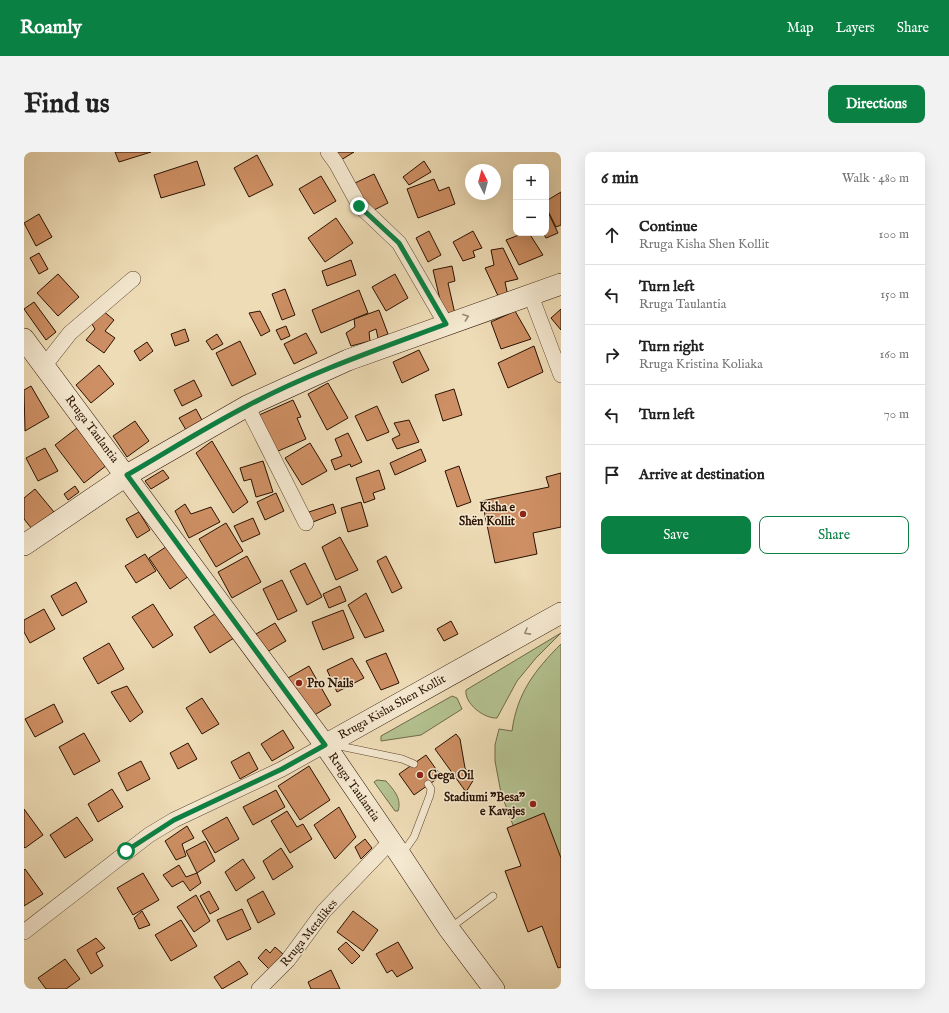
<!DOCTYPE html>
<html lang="en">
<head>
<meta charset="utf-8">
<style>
	:root { --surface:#fff; --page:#f2f2f2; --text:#222; --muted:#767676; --line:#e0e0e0; --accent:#0b8043 }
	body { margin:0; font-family:"IM FELL English",serif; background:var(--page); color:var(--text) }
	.controls { position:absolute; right:12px; top:12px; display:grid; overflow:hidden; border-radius:8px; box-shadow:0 4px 16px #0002 }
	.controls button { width:36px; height:36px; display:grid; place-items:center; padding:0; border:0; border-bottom:1px solid var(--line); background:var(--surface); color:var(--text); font:20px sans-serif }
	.compass { position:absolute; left:441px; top:12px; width:36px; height:36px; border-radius:50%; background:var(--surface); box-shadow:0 4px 16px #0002; rotate:354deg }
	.stop { position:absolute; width:12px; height:12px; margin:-9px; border:3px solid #0b8043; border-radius:50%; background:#fff }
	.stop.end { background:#0b8043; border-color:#fff; box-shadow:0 1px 4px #0008 }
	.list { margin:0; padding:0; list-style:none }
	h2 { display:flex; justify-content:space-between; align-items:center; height:52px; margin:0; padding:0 16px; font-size:17px }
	h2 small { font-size:13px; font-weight:400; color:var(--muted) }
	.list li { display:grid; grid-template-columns:26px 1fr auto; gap:12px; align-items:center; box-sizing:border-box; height:60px; padding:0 16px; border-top:1px solid var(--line) }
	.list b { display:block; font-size:15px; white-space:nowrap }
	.list p { margin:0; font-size:13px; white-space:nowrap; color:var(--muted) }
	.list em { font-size:13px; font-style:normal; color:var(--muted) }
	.actions { display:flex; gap:8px; padding:12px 16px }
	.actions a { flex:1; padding:9px 0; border:1px solid var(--accent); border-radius:8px; text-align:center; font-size:14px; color:var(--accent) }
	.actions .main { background:var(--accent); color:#fff }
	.icon { flex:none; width:22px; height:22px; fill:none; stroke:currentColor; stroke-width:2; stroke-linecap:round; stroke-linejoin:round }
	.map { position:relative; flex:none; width:537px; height:837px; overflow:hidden; border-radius:8px }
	header { display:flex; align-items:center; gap:24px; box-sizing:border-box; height:56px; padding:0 20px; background:var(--accent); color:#fff }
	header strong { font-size:19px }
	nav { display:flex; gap:22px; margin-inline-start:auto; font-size:14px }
	.intro { display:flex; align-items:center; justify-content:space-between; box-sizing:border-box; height:96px; padding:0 24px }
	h1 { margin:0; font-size:28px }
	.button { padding:10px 18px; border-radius:8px; background:var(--accent); color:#fff; font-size:14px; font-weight:700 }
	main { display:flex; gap:24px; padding:0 24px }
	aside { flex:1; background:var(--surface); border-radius:8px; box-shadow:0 4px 16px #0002 }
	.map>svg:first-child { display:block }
</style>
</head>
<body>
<header>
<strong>Roamly</strong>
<nav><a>Map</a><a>Layers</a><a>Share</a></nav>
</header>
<div class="intro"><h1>Find us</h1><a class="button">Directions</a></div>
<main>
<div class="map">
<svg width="537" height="837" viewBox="0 0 537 837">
	<rect width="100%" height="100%" fill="#eedcb6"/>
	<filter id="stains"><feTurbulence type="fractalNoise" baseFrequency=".005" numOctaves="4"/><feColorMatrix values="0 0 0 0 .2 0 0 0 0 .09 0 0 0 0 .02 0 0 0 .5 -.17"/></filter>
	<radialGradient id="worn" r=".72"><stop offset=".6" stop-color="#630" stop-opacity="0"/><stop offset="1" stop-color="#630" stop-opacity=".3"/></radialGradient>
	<path fill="#b4c291" stroke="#6f6a49" d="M537 481 512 506 493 529 473 566C460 567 440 551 442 538Z
		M537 492V802L477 641 471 609V593L475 577 488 579C493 541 511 518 537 492Z
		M428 544 433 546 438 557 397 583 357 589V584Z
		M353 628 362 629C370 638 378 647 374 659H371L350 630Z"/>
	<path fill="#cd8f63" stroke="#2a1101" d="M91 0H127L95 10Z
		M312 0H330L317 8Z
		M233 3 249 33 225 45 210 16Z
		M173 9 181 33 137 46 130 23Z
		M400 9 407 20 385 33 379 25Z
		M350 22 364 51 346 60 331 31Z
		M297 24 312 49 290 62 275 37Z
		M410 27 415 39 425 35 431 52 394 66 383 37Z
		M537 40V73L532 75 522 55V49Z
		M522 56 534 81 522 86 519 81H522Z
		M15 62 28 85 12 94 0 71Z
		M312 66 329 91 301 110 284 86Z
		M405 79 417 103 404 110 392 86Z
		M449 79 458 96 449 99 451 105 439 109 429 90Z
		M500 81H505L519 103 495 113 482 88Z
		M479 96 494 127 481 130 484 144 475 146 461 116 470 113 467 98Z
		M15 101 24 117 15 122 6 106Z
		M327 108 332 123 303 134 298 119Z
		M428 114 431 129 424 131 431 162 420 165 409 118Z
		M34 122 55 145 34 164 13 141Z
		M371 122 384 146 362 159 348 135Z
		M261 137 271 163 258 168 248 142Z
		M335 138 344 161 297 181 288 158Z
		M10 150 32 180 22 188 0 157Z
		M537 157V178L527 166Z
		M78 158 90 168 81 179 91 186 80 201 62 188 71 177 66 169Z
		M355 158 364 182 354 186 352 177 345 180 346 189 327 194 322 181 331 175 330 167Z
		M236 159 246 179 237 184 225 161Z
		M491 159 507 187 477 197 467 170Z
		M262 174 266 184 257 188 252 178Z
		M161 177 165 189 151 194 147 182Z
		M282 181 293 201 270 212 260 192Z
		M193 182 199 192 188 198 182 189Z
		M216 189 232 222 208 234 192 201Z
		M123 190 129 199 116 209 110 199Z
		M510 194 519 220 484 236 474 211Z
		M395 198 405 218 378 231 369 210Z
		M75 213 90 232 67 251 52 233Z
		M170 228 178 244 158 254 150 238Z
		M304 231 324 266 303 278 284 242Z
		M7 234 25 265 1 279 0 238Z
		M430 237 438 263 419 269 411 243Z
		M269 248 277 265 273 266 282 287 252 300 235 263Z
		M353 254 365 280 343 289 331 264Z
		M172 257 179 270 162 278 155 266Z
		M385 268 395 290 373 297 368 287 376 283 370 271Z
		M111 269 125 289 103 305 89 284Z
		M53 276 83 313 60 331 31 293Z
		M324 281 338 310 327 315 326 312 311 318 307 308 318 304 311 287Z
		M188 289 224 350 209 361 172 301Z
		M286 291 303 319 278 333 261 306Z
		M21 296 34 319 14 329 2 306Z
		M397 297 402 309 371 323 366 311Z
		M239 309 249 340 232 345 227 327 220 329 216 316Z
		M435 314 447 350 433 355 421 319Z
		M139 318 145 326 127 337 121 329Z
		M355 318 361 337 349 341 351 347 340 351 332 326Z
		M537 321V375L509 381 513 402 471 411 458 349 525 335 522 325Z
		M51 334 55 340 44 348 40 342Z
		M11 337 30 360 8 377 0 367V346Z
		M252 341 260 359 241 368 233 350Z
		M337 350 344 374 324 380 317 356Z
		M161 352 167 362 187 355 196 370 165 386 151 359Z
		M309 352 312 361 289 370 285 360Z
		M115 360 126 378 113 386 102 367Z
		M229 366 236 382 218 390 210 374Z
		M202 371 219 399 192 415 175 387Z
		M316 385 334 418 312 428 298 395Z
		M148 391 168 422 146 437 125 406Z
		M121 402 132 419 112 431 101 414Z
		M223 404 237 430 208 446 194 420Z
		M362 404 378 436 368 441 353 409Z
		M281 411 298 445 283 453 266 419Z
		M258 428 273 459 254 468 239 437Z
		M52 430 63 450 38 464 27 444Z
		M316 434 322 449 305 456 299 442Z
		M342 441 360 479 341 486 324 453Z
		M129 452 149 483 129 496 108 465Z
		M20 457 31 477 6 491 0 480V468Z
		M319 458 330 486 299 498 288 470Z
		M194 460 210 486 186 501 170 475Z
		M427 469 434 482 420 489 413 477Z
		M251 471 262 489 243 500 232 482Z
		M85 491 100 517 74 532 59 506Z
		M362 501 375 531 357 538 342 509Z
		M328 506 340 526 313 540 303 518Z
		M285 514 307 553 289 564 264 526Z
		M103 534 119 560 106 570 87 540Z
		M178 546 195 572 178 582 162 556Z
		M30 552 39 570 11 585 1 567Z
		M259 578 270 596 248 609 237 592Z
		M60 581 76 609 50 623 35 595Z
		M432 582 436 587 441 616 450 627 442 640 411 597Z
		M164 591 173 607 154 617 146 601Z
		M225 600 234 617 216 627 207 610Z
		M402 603 417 624 390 643 375 622Z
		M117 609 126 627 103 639 94 621Z
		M285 614 306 648 276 668 254 634Z
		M88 637 99 655 74 670 64 652Z
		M252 638 261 655 229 673 219 655Z
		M315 655 332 685 311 707 290 673Z
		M0 657 19 683 1 696 0 695Z
		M263 659 273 675 279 672 288 687 266 701 247 669Z
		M520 661 537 706V815L534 816 518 774 504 780 481 719 497 714 483 676Z
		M53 665 69 688 41 706 26 683Z
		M203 665 215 687 191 701 178 679Z
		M163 674 170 686 158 692 162 704 152 708 141 689Z
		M341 687 348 696 337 707 331 695Z
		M181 689 191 709 173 721 162 699Z
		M257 696 269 715 249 728 239 709Z
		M219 707 231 726 212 739 201 720Z
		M155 713 162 725 173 721 177 731 166 739 159 729 148 735 139 723Z
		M1 717 19 742 0 754V718Z
		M119 721 135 748 109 763 93 736Z
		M185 739 195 757 186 762 176 744Z
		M239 739 251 762 234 771 223 748Z
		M172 743 186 769 170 780 153 755Z
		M218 757 227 777 203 788 193 768Z
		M118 759 126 773 115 777 110 766Z
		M329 759 354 778 339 799 313 780Z
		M157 768 173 794 147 809 131 783Z
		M72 786 81 796 72 801 79 814 67 822 53 798Z
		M322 790 336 804 328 812 314 797Z
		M374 790 389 816 373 825 368 818 363 821 352 802Z
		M251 795 259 802 245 817 234 806 242 797 246 801Z
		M41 807 56 827 42 837H22L14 826Z
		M215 809 224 822 198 837 190 825Z
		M307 818 316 837H287L284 830Z"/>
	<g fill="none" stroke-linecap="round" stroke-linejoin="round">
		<g stroke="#5b442e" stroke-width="8">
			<path id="lane" d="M311 593 378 607 390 612
				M378 702 390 685 406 643 407 637 404 632
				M426 776 469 744"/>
		</g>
		<g stroke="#5b442e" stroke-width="16">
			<path id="street" d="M304 0 312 11 335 53 375 91 422 172
				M507 144 537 223
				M20 214 46 181 109 127
				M223 254 282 371
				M0 780 125 683 150 668 258 617 301 593
				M235 837 264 808 300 759 367 689"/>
		</g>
		<g stroke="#2a1101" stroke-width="22">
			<path id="secondary" d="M0 187 301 593 377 704 425 777 470 837
				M0 393 103 323 223 254 324 208 537 132
				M301 593 537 461"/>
		</g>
		<use href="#lane" stroke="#f4e8d0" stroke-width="7"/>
		<use href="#street" stroke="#f4e8d0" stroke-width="15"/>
		<use href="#secondary" stroke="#f4e8d0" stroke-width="21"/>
	</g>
	<defs><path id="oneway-chevron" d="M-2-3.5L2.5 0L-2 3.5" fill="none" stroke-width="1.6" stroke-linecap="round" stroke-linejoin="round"/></defs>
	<g stroke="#998773">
		<use href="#oneway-chevron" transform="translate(442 165) rotate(-20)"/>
		<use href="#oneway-chevron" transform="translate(503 480) rotate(151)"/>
	</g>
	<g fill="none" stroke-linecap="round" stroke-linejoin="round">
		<path stroke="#0b8043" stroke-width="5" d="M102 699 150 668 258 617 301 593 103 323C143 300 182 275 223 254 287 220 355 197 422 172L375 91 335 54"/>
	</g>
	<g fill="#8f2418" stroke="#f4e8d0" stroke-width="1.5">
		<circle cx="499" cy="362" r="4"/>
		<circle cx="275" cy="531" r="4"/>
		<circle cx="396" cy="623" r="4"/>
		<circle cx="509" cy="652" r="4"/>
	</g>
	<g text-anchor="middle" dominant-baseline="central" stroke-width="3" stroke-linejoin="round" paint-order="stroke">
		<g font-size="12" fill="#2a1101" stroke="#f4e8d0">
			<text transform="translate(68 277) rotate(53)">Rruga Taulantia</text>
			<text transform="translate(368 555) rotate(-29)">Rruga Kisha Shen Kollit</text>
			<text transform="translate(330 635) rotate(55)">Rruga Taulantia</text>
			<text transform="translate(285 781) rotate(-51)">Rruga Metalikes</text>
		</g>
		<g font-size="12" font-weight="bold" fill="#2a1101" stroke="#f4e8d0" text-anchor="end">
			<text x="491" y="355">Kisha e<tspan x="491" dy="14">Shën Kollit</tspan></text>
			<text x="283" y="531" text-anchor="start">Pro Nails</text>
			<text x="404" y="623" text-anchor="start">Gega Oil</text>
			<text x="501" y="645">Stadiumi "Besa"<tspan x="501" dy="14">e Kavajes</tspan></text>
		</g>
	</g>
	<rect width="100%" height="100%" filter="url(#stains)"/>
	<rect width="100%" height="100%" fill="url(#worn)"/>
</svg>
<div class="controls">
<button>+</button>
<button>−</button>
</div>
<svg class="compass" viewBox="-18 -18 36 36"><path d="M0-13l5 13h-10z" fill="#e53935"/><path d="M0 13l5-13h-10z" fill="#767676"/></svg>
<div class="stop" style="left:102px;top:699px"></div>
<div class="stop end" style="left:335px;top:54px"></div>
</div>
<aside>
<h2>6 min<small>Walk · 480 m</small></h2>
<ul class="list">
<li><svg class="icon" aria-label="ahead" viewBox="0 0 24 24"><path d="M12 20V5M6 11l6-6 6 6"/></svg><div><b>Continue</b><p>Rruga Kisha Shen Kollit</p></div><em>100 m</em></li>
<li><svg class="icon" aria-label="left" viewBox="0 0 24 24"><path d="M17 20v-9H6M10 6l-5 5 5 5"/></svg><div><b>Turn left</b><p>Rruga Taulantia</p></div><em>150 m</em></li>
<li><svg class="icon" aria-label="right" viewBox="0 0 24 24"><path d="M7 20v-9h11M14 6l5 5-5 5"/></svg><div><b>Turn right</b><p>Rruga Kristina Koliaka</p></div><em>160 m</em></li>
<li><svg class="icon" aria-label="left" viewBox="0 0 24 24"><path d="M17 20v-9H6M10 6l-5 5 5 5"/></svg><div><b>Turn left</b></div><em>70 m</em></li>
<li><svg class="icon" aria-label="arrive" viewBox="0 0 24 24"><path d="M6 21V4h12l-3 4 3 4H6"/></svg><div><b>Arrive at destination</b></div></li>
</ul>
<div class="actions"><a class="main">Save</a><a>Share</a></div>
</aside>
</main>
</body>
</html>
